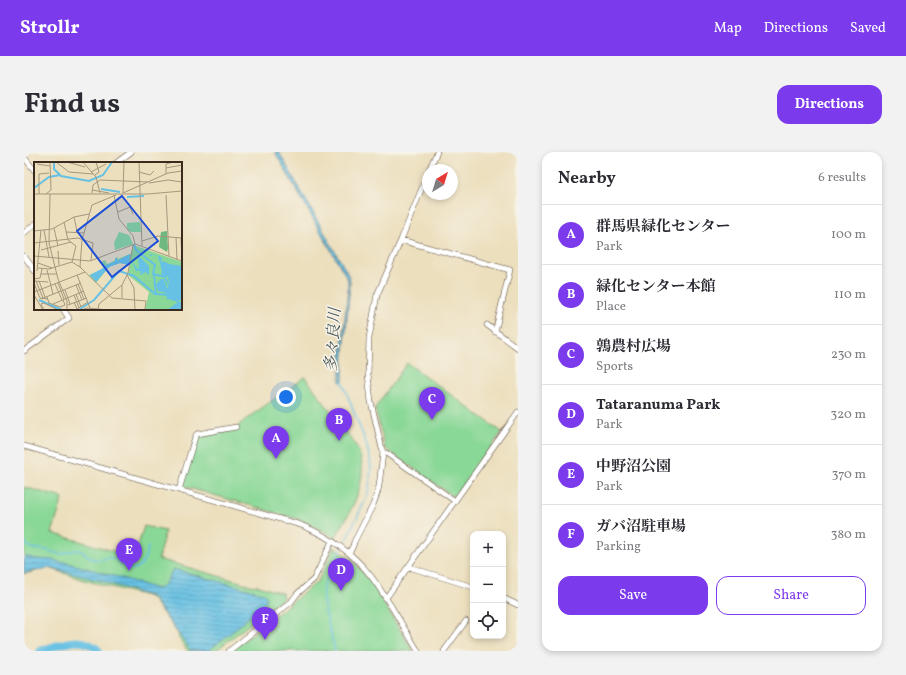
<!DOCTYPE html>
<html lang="en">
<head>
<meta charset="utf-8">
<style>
	:root { --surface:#fff; --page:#f2f2f3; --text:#2b2b33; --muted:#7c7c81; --line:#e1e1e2; --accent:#7c3aed }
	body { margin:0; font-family:Vollkorn,"Noto Serif JP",serif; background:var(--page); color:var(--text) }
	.controls { position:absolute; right:12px; bottom:12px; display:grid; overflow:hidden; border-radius:8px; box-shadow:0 2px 6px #0003 }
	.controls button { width:36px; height:36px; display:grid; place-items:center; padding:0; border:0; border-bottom:1px solid var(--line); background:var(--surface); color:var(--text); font:20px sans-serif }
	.compass { position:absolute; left:398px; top:12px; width:36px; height:36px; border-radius:50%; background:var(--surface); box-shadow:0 2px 6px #0003; rotate:38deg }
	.you { position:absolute; left:262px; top:245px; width:14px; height:14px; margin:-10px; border:3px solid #fff; border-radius:50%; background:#1a73e8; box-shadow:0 0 0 6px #1a73e833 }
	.badge { display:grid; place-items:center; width:26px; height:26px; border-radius:50%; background:var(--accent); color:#fff; font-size:13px; font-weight:700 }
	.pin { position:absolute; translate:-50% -33px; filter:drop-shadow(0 1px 2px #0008) }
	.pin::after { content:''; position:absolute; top:21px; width:14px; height:12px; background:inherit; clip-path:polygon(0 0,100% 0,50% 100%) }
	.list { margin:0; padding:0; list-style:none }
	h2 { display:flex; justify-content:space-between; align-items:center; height:52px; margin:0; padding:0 16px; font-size:17px }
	h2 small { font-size:13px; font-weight:400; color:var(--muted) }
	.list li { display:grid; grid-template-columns:26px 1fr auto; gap:12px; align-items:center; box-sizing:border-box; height:60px; padding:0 16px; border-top:1px solid var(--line) }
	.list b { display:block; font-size:15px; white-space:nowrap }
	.list p { margin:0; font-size:13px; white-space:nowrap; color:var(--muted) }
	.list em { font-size:13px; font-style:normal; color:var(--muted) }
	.actions { display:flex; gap:8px; padding:12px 16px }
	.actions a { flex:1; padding:9px 0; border:1px solid var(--accent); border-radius:12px; text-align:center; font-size:14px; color:var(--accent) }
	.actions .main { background:var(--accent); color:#fff }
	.icon { flex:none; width:22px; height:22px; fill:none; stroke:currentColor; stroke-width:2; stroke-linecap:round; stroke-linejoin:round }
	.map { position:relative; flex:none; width:494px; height:499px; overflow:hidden; border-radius:12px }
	header { display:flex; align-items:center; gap:24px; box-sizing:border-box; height:56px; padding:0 20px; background:var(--accent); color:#fff }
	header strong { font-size:19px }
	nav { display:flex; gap:22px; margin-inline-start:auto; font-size:14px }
	.intro { display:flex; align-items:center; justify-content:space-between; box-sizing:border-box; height:96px; padding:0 24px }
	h1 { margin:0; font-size:28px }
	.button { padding:10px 18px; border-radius:12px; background:var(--accent); color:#fff; font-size:14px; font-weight:700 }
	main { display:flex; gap:24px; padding:0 24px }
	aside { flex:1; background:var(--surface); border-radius:12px; box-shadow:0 2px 6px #0003 }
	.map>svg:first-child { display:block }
</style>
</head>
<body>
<header>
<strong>Strollr</strong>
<nav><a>Map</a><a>Directions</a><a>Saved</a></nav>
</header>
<div class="intro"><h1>Find us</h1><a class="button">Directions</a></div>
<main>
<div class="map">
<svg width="494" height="499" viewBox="0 0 494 499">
	<defs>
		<pattern id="water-rules" width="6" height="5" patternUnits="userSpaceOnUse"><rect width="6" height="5" fill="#66c1e4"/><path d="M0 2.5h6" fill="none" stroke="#559db8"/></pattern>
	</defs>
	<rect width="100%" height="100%" fill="#f7f3e8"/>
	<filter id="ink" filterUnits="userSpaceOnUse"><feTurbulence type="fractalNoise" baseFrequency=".025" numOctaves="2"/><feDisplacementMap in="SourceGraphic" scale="8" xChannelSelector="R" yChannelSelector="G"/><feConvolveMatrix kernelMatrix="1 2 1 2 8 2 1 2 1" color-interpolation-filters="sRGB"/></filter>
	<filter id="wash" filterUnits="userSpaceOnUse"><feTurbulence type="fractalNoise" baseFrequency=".012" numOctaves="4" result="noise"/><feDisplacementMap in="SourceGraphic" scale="16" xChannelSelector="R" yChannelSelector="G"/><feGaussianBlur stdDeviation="0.9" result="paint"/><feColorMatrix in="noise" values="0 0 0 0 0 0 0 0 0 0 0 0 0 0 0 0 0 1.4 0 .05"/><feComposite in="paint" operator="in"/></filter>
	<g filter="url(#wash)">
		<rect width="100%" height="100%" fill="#ecdfbd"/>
		<path fill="#8ad897" stroke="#62815a" d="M383 211 478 280 430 345 361 296 351 256Z
			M281 225 331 292C350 324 327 358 311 386L301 380 277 368 158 334 172 286 174 284 213 277 215 273 221 268Z
			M0 335 39 346 28 381 110 405 120 374 141 379 134 407 230 434 231 433 258 441 259 446 191 499H164L154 485 155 483 129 448 127 446 122 444 60 428 25 416 0 422Z
			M310 395 327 407 346 429 389 499H207L294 429Z"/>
		<path fill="url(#water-rules)" stroke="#507681" d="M251 0H255L325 124 326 130C324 163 319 197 319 230H316L317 205 324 136V128Z
			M0 404 12 407 29 408 39 411 40 410 105 428 133 437C142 435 145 424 149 417L239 441 242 444 243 447 240 452 208 480 184 499H167L128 445 78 429 25 416 0 421Z"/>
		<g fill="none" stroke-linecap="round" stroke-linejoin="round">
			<path stroke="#66c1e4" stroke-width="1.5" d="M318 229 342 291 346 307 347 316 345 337 342 347 319 394
				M1 390C5 398 15 397 22 398 27 399 32 402 37 402 43 402 47 398 52 398 59 398 63 404 69 407 75 410 81 405 87 406 93 407 97 413 103 416 116 422 122 405 124 395
				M311 499 299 449C297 434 302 427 309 415 312 409 314 403 317 397"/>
			<path stroke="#66c1e4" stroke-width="8" d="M16 499C36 493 58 481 75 499"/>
		</g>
	</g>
	<g filter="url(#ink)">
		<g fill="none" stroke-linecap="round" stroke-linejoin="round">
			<g stroke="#564536" stroke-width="6">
				<path id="minor" d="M0 5 11 19
					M92 11 107 0
					M405 18 413 0
					M0 81 11 72
					M377 88 486 118 471 180
					M0 104 11 119
					M463 173 494 196
					M0 199 45 166 39 157
					M0 294 277 373C304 384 328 400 346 423 354 433 360 444 367 454 376 469 385 484 394 499
					M359 301H362L431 349
					M155 338 171 285 173 282 212 275
					M325 401 329 394 330 390 349 353 353 342 355 334 359 301 347 250 344 222 345 186 353 143 377 88 404 21
					M385 415 449 435
					M362 446 494 260
					M479 446 494 453
					M205 499 267 450 273 442 290 427 308 389
					M420 499 442 469"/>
			</g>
			<use href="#minor" stroke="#fff" stroke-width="5"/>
		</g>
	</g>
	<g text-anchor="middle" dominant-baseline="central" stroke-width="3" stroke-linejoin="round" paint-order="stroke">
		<g font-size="16" font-style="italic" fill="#485759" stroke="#f7f3e8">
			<text transform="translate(310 188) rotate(-86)">多々良川</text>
		</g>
	</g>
	<g transform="translate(10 10)">
		<rect width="148" height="148" fill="#ecdfbd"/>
		<path d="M133 69 134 86 133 90 125 85 127 70Z" fill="#6fb880"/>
		<path d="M106 60 107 70H97L93 67V61ZM85 70 95 73 99 82 81 88 80 81ZM99 83 148 100V148H111L115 130 94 113ZM98 91 95 103 86 101 75 105 62 121 55 113 70 107 67 100 71 98 73 102 82 98 83 94 84 97Z" fill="#8ad897"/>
		<path d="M96 92 95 103 86 101 75 105 62 120 56 113ZM115 92 125 94 128 96 127 101 129 99 135 102 148 104V137L144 139 148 141V148H133L144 140 130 136H133L132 131 124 129 122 122 127 117H130L133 126 136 124 134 115 127 113 128 109 124 94 118 93 117 95ZM104 93 115 104V113L111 110 107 113 106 109H102L98 100 105 108Z" fill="#66c1e4"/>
		<path fill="none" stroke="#66c1e4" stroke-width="2" d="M20 0V7L27 14 55 19 69 13 78 0M0 8V22M0 26 15 15 26 13M67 27 86 30M93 35 110 34M100 82 102 88 121 103 119 112 131 115 136 126M71 105 82 100V96M120 113 122 133M5 138 28 148M46 147 60 138 85 109 100 114 121 132 136 133"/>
		<path fill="none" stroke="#a5977d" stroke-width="1" d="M22 0 35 10 59 12M33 0 51 5M49 0 62 15 66 31M105 0 108 84M3 2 16 4M132 6 148 3M57 10 72 2M105 10 116 13 120 9M132 12V2L139 0M61 13 65 10 62 0M115 21 134 18 148 20M58 28 75 31M58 31 59 23 66 18 114 20M89 31 134 11 148 9M89 31 90 0M0 32H114L148 29M5 32V12L15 11M12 32 17 28 16 0M16 32 15 81 24 117 33 139V148M80 33 85 57 99 74 101 82M82 33 58 43 48 78 46 105 78 136 112 139 111 147 109 148M132 33 135 94M84 50 96 45 99 52M40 55 43 69M30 60 34 78 42 84 38 100M20 66 24 84M10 68 15 95M0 69 18 67 40 55 55 52M32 70 50 71M142 75 143 98M147 76 148 99M108 79 124 74 148 76M0 81 44 76 59 81 57 98M7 88 37 80M24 89 25 103M0 94 56 99 101 82 148 99M4 101 18 106M4 106 15 107 38 100 46 105M13 108 19 132M3 109 7 68M7 112H23M43 113 56 146M93 113 100 126 101 148M0 117 6 116 8 107M0 119 14 120M2 119 9 136M5 119 11 135M0 121 6 136 14 137M24 121 30 137M21 122 28 138M44 122 50 137M42 123 48 138M31 128 36 142M0 130 51 110M42 132 47 145M0 133 9 148M40 133 45 146M13 135 15 141 26 145 31 143 29 138M88 136V123M7 137 47 121M40 140 43 147 54 140M19 142 50 129M34 143 53 136M64 147 65 142 88 123 94 111 99 83M10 148 7 142 10 141 24 148M47 148 53 146 75 148"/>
		<path fill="#1d4ed8" fill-opacity="0.15" stroke="#1d4ed8" stroke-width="2" d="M88 34 124 79 78 115 43 69Z"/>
		<rect width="148" height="148" fill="none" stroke="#3b2a1e" stroke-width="2"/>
	</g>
</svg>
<div class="controls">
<button>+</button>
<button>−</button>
<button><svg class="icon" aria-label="locate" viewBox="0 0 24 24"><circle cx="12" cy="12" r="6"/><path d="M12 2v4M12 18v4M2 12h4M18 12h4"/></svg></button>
</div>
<svg class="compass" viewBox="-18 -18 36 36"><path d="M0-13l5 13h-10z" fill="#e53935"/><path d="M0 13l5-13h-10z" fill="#7c7c81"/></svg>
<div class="you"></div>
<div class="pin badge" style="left:252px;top:307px">A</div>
<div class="pin badge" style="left:315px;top:289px">B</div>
<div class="pin badge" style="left:408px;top:268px">C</div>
<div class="pin badge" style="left:317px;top:439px">D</div>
<div class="pin badge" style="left:105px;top:419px">E</div>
<div class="pin badge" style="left:241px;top:488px">F</div>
</div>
<aside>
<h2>Nearby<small>6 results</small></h2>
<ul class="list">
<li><span class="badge">A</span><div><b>群馬県緑化センター</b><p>Park</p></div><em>100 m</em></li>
<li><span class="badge">B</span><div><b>緑化センター本館</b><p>Place</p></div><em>110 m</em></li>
<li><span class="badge">C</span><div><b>鶉農村広場</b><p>Sports</p></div><em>230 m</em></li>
<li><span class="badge">D</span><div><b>Tataranuma Park</b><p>Park</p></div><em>320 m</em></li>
<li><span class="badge">E</span><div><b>中野沼公園</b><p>Park</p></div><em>370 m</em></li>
<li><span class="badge">F</span><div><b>ガバ沼駐車場</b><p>Parking</p></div><em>380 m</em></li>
</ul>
<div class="actions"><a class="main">Save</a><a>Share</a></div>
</aside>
</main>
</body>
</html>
